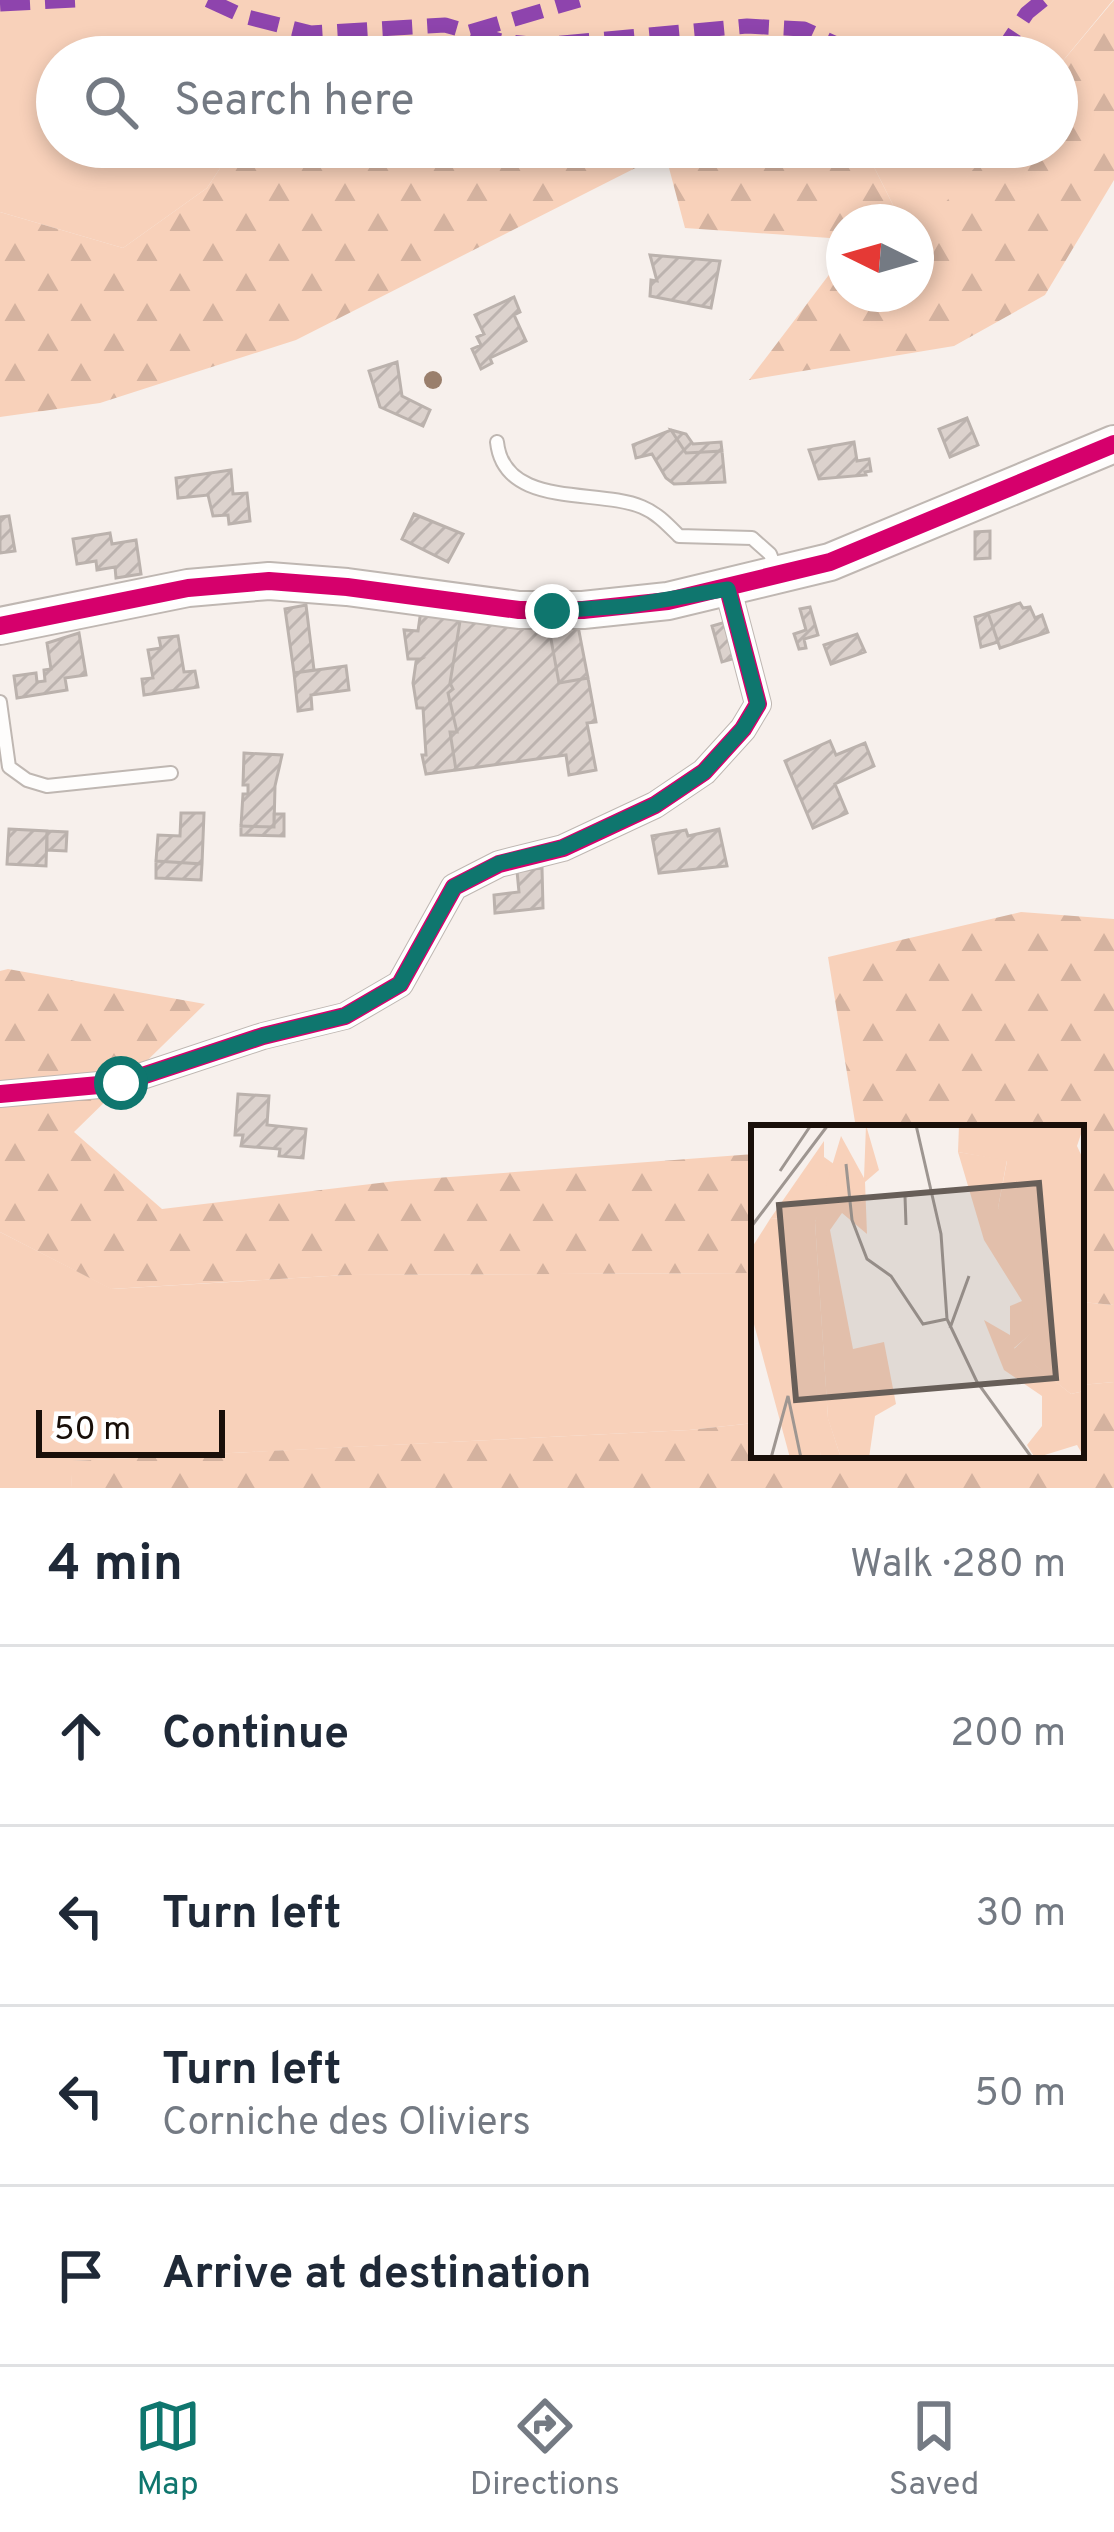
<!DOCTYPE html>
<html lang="en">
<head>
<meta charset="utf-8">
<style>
	:root { --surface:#fff; --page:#f6f6f7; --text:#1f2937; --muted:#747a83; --line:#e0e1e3; --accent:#0f766e }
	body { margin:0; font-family:Overpass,sans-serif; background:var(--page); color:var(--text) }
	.compass { position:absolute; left:826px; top:204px; width:108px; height:108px; border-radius:50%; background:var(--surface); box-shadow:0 6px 18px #0003; rotate:275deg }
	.scale { position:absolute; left:36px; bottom:30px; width:189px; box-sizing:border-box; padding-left:12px; border:6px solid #190f09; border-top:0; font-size:33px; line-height:42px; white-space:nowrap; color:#190f09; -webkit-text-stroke:9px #fff; paint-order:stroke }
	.stop { position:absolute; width:36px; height:36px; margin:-27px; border:9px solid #0f766e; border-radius:50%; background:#fff }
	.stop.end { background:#0f766e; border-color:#fff; box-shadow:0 3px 12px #0008 }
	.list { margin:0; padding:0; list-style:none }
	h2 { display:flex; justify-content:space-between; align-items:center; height:156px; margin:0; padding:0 48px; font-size:51px }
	h2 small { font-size:39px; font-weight:400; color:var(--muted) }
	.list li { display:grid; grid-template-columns:78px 1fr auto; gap:36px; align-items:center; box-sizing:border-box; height:180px; padding:0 48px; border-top:3px solid var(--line) }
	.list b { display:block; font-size:45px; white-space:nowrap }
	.list p { margin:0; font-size:39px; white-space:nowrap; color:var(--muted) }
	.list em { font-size:39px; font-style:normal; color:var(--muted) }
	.icon { flex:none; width:66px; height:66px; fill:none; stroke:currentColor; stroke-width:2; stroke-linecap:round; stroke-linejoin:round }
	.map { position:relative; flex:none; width:1114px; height:1488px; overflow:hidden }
	.search { position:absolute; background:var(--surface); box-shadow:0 6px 18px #0003; left:36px; right:36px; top:36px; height:132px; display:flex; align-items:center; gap:30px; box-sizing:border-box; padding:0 42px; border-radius:66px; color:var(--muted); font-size:45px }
	.sheet { height:876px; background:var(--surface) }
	nav { display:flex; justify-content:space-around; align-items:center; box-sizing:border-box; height:168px; border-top:3px solid var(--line); background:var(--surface); font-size:33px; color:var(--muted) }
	nav a { display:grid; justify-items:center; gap:6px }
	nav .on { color:var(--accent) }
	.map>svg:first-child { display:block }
</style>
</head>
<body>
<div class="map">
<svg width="1114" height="1488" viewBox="0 0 1114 1488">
	<defs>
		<pattern id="forest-firs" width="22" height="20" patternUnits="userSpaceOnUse" patternTransform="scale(3)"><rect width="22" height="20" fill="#f8d1ba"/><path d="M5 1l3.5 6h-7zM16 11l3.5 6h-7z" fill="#d4b29f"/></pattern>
		<pattern id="building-hatch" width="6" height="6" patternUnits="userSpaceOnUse" patternTransform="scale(3)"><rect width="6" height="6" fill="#dcd2cd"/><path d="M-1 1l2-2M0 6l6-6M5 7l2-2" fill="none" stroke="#bcb3af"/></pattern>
	</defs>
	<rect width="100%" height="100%" fill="#f7f0ec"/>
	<path fill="#f8d1ba" d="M0 0H1113L1057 68V57H57V147H234L207 188 123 248 0 212Z
		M864 147H992L929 224 894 207Z
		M0 1232 112 1289 346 1275 754 1273V1423L689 1430 73 1461 71 1488H0Z
		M1081 1302 1114 1305V1382L1081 1385Z"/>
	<path fill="url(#forest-firs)" d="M1114 0V180L1045 295 954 346 749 380 844 255V294H916V222H844V239L685 228 665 153 296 340 100 403 0 417V212L123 248 207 188 234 147H864L894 207 928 223 992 147H1057V68Z
		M1021 912 1114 919V1305L1081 1302V1128H856L828 957Z
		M8 969 205 1004 74 1132 162 1209 396 1181 754 1154V1273L346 1275 111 1289 0 1232V971Z
		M1114 1382V1488H71L72 1461 689 1430 754 1423V1455H1081V1385Z"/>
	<path fill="url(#building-hatch)" stroke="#bbb2ad" stroke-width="3" d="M650 255 720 261 711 308 650 296 651 280 657 281Z
		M514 297 520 312 514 315 526 341 490 358 492 363 481 369 472 349 481 345 477 337 484 334 475 315Z
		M397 362 402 396 430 410 423 426 380 407 369 371Z
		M967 418 978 445 950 457 939 429Z
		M671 430 686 453 722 451 725 482 674 484 666 478 652 454 636 458 633 445Z
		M671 430 686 434 693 444 721 442 722 451 686 453Z
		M854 442 857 461 869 459 871 471 865 472 866 475 819 479 809 450Z
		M231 470 233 494 247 493 250 521 229 524 228 515 213 516 208 495 178 498 176 478Z
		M414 514 463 534 448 562 402 539Z
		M9 516 15 551 0 553V517Z
		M990 531V558L975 559V532Z
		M110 533 112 544 136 540 141 574 116 578 115 567 97 570 96 561 77 564 73 539Z
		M1020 603 1023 608 1030 607 1035 618 1042 615 1048 632 1000 648 988 613Z
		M306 605 314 670 294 673 285 609Z
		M810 607 818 635 804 639 806 648 799 649 794 634 806 630 800 609Z
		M421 610 461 615 450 683 453 689 448 693 457 732H450L456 770 426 774 422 755H426L423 708H417L413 683 416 662 421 659H408L404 630 418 631Z
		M988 613 998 642 981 647 975 617Z
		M461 615 548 623 559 683 588 678 596 722 587 723 596 770 569 775 566 755 456 770 450 732H457L448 693 453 689 450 683Z
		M577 621 588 678 559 683 548 623Z
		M729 621 739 657 722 662 712 626Z
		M79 633 86 675 65 678 67 690 17 698 14 676 36 673 37 682 45 681 44 670 51 669 47 643Z
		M857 634 865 652 831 664 824 645Z
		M178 636 184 672 195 671 198 687 144 695 142 679 153 678 148 650 161 648 159 638Z
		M346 666 349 690 311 695 312 709 298 711 294 673Z
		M830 741 836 755 865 743 874 766 835 784 847 813 813 828 785 761Z
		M244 753 282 755 275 786 274 827 241 826 243 794H248V785H243Z
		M181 813H204L202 864 156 861 158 835 180 836Z
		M274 814H284V836L241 835V826L274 827Z
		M9 829 47 831 46 866 7 864Z
		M719 829 727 866 659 873 652 836 686 830 688 836Z
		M47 831 67 832 66 851 47 850Z
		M156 861 202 864 201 880 156 878Z
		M542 868 543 908 495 913 494 895 519 892 517 871Z
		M238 1094 269 1096 267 1125 306 1129 303 1158 279 1156 280 1149 241 1146 243 1135H235Z"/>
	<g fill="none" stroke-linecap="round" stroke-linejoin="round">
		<g stroke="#bfb7b2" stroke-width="16">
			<path id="lane" d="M497 442C504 509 597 488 642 507 657 513 668 525 679 536L752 538 770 554 776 569
				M0 702 9 767 27 780 47 786 171 773"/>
		</g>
		<g stroke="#bfb7b2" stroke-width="28">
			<path id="street" d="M0 1094 121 1083 263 1036 345 1016 400 984 454 887 499 864 563 848 655 805 704 772 743 729 758 704 728 589"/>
		</g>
		<g stroke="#bfb7b2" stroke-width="40">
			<path id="secondary" d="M0 626 188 588 269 581 347 587 519 610H583L668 601 830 562 1114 444"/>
		</g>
		<use href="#lane" stroke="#fefdfc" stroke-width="12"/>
		<use href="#street" stroke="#fefdfc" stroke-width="24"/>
		<use href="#secondary" stroke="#fefdfc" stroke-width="36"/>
		<path stroke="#8e44ad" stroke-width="15" stroke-dasharray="30 15" stroke-linecap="butt" d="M208 0 243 16 311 33 445 25 501 41 541 45 747 26 804 29 864 57
			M0 4 76 0
			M470 32 579 0
			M998 57 1027 13 1043 0"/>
		<g stroke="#fff" stroke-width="26">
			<path id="cycleway" d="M0 626 188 588 269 581 347 587 519 610H583L668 601 830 562 1114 444
				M0 1094 121 1083 263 1036 345 1016 400 984 454 887 499 864 563 848 655 805 704 772 743 729 758 704 728 589"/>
		</g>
		<use href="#cycleway" stroke="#d6006c" stroke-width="18"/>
	</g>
	<circle fill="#9a7f6c" cx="433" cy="380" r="9"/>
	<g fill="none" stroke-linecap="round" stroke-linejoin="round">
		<path stroke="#0f766e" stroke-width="15" d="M121 1083 263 1036 345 1016 400 984 454 887 500 863 562 848 655 805 704 772 743 729 758 704 728 589 627 606 552 611"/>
	</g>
	<g transform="translate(751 1125)">
		<rect width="333" height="333" fill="#f7f0ec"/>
		<path d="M208 0H333L326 21 333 36V266L320 269 263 224 280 208 258 97 247 83 256 36 207 27ZM73 16V32L87 42 64 97 77 293 90 333H70L33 93 19 94Z" fill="#f8d1ba"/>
		<path d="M115 0 128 45 114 57 116 109 91 88 79 105 102 224 133 217 145 279 124 291 118 333H90L77 294 64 97 90 11 113 53ZM207 27 256 35 247 83 280 108 283 138 281 208 263 223 320 269 333 266V332L326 320 284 333 276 320 291 301V271L253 245 233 195 259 210V181L271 176 233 115ZM34 93 66 287 70 333H39L0 188V124L19 94Z" fill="#f8d1ba"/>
		<path fill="none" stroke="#9e9691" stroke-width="3" d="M165 0 190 109 196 194 226 257 281 333M95 39 101 95 116 134 140 151 172 199 196 194M29 46 60 0M155 100 154 71 178 67M0 102 77 0M199 203 218 151M20 333 37 271 50 333"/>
		<path fill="#675e58" fill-opacity="0.15" stroke="#675e58" stroke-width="6" d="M288 58 305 253 45 275 28 80Z"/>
		<rect width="333" height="333" fill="none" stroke="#190f09" stroke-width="6"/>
	</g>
</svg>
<svg class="compass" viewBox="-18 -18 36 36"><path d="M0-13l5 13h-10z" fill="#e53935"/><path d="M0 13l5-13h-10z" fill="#747a83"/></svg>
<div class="scale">50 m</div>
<div class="stop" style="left:121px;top:1083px"></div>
<div class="stop end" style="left:552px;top:611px"></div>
<div class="search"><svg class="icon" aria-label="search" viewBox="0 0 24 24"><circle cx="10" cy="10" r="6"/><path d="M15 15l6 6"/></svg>Search here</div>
</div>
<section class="sheet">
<h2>4 min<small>Walk · 280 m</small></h2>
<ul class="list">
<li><svg class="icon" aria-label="ahead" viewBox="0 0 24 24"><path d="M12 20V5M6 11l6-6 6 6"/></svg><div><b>Continue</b></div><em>200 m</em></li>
<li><svg class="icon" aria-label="left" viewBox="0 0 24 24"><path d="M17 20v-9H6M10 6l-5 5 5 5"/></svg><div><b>Turn left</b></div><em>30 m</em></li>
<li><svg class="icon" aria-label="left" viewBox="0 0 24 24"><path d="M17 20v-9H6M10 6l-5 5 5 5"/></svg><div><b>Turn left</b><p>Corniche des Oliviers</p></div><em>50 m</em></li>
<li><svg class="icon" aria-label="arrive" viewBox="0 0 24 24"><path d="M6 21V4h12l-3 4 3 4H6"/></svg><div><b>Arrive at destination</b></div></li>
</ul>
</section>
<nav>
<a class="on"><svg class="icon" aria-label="map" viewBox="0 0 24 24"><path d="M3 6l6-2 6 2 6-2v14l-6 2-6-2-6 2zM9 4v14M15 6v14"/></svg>Map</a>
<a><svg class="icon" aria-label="directions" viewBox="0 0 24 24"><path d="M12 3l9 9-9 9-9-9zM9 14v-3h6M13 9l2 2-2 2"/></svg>Directions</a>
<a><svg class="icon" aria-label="saved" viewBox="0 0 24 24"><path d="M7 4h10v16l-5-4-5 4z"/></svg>Saved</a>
</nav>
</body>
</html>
